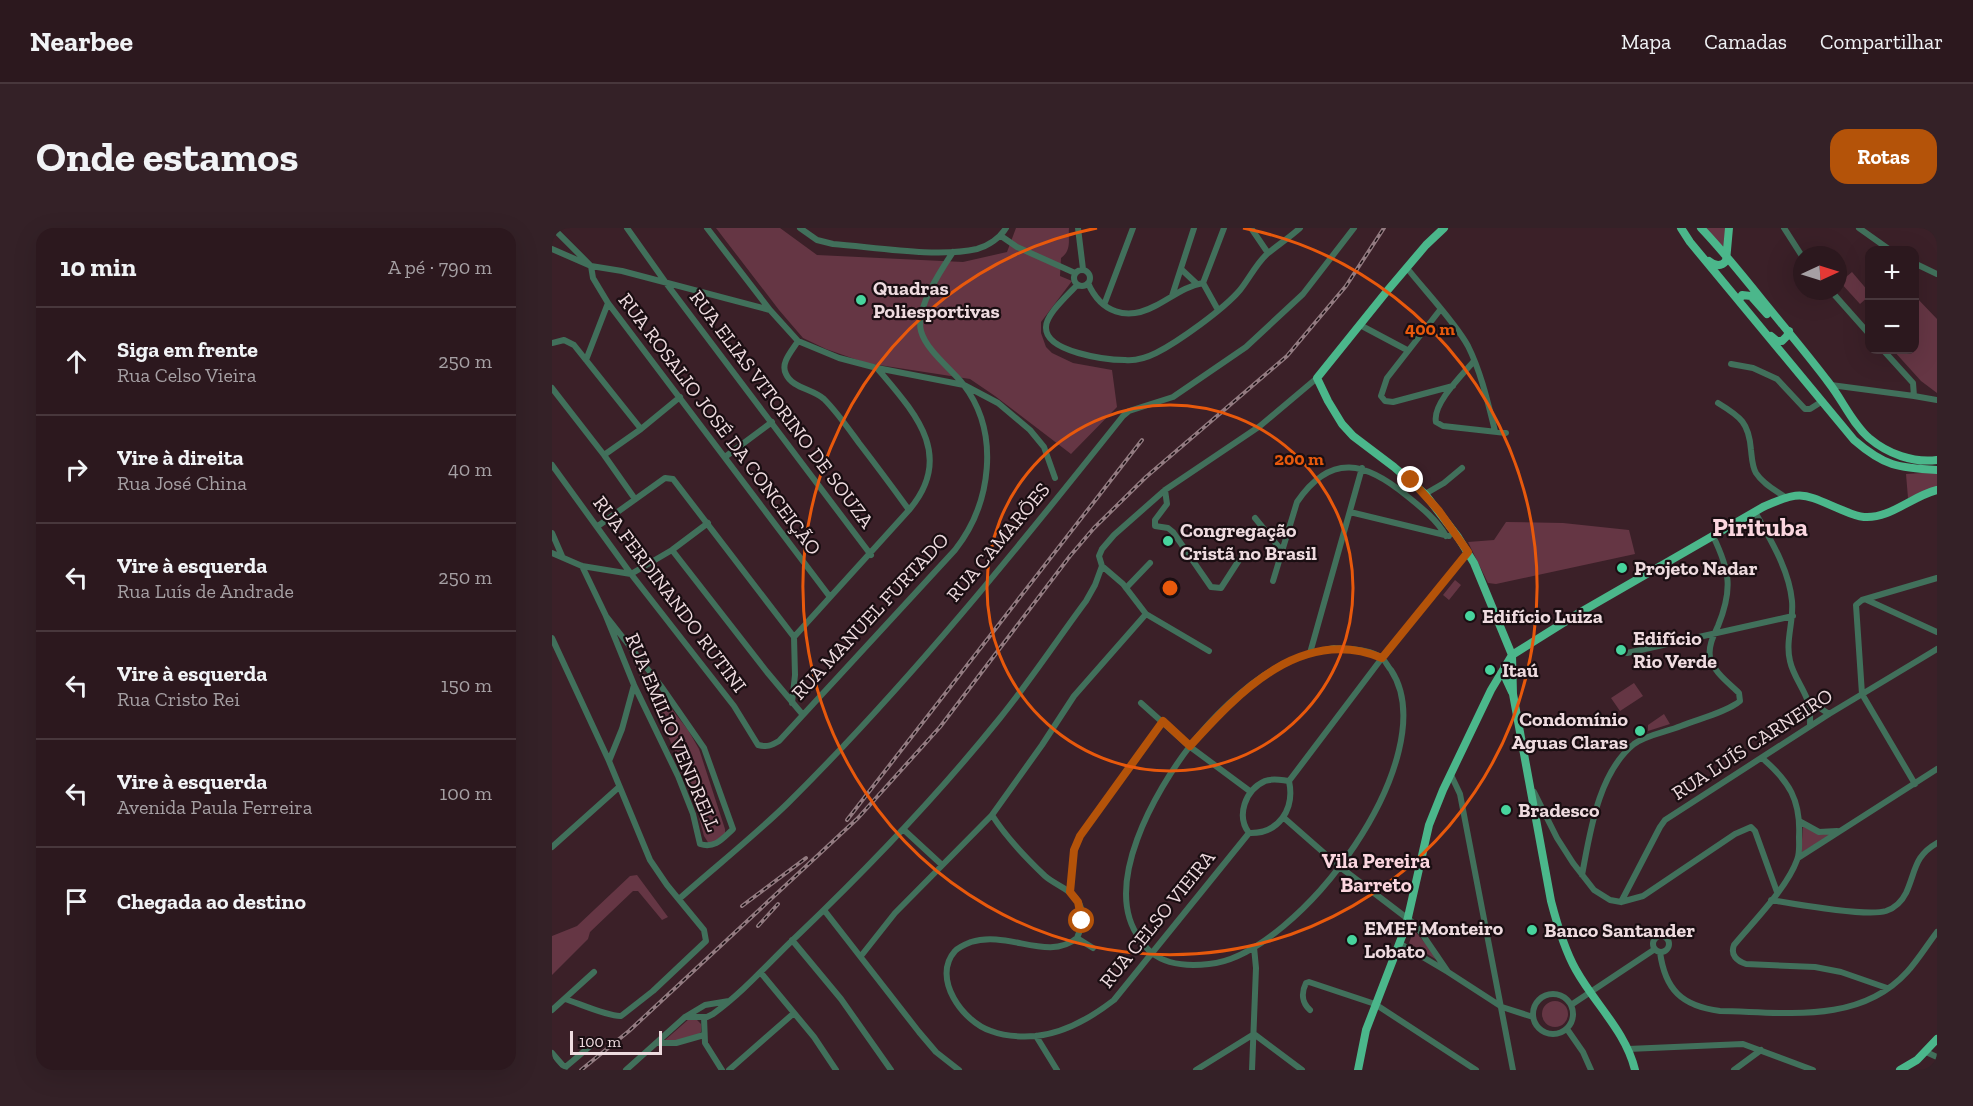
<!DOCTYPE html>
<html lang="pt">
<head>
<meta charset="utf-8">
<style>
	:root { --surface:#2c181e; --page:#342127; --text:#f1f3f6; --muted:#a6a0a4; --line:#48373c; --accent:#b45309 }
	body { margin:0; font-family:"Zilla Slab",serif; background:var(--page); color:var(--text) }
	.controls { position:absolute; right:18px; top:18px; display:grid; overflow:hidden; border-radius:12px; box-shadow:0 6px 24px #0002 }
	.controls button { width:54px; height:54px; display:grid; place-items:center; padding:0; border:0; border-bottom:2px solid var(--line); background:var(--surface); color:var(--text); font:30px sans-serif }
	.compass { position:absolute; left:1241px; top:18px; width:54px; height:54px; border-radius:50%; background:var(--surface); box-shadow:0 6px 24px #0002; rotate:86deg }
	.scale { position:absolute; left:18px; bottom:15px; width:92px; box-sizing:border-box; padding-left:6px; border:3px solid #eedbdf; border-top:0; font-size:16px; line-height:21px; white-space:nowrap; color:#eedbdf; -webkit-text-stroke:4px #1a0e12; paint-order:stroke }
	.stop { position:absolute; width:18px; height:18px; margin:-14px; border:4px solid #b45309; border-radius:50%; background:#fff }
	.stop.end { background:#b45309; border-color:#fff; box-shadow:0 2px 6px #0008 }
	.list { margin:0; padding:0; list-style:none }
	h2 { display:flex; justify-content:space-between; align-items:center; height:78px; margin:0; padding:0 24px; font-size:26px }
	h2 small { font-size:20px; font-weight:400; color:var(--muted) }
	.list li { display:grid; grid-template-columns:39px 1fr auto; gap:18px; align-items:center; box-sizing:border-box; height:108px; padding:0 24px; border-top:2px solid var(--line) }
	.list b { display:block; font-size:22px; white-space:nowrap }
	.list p { margin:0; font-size:20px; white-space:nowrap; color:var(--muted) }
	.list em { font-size:20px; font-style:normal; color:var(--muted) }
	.icon { flex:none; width:33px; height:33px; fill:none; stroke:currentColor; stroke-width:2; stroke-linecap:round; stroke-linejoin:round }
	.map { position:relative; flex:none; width:1385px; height:842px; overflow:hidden; border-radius:18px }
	header { display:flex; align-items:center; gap:36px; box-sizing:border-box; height:84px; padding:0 30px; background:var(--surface); border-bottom:2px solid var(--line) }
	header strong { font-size:28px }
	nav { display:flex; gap:33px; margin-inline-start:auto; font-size:21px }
	.intro { display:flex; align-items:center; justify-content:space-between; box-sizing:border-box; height:144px; padding:0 36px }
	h1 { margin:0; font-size:42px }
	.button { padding:15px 27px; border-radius:18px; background:var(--accent); color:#fff; font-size:21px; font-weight:700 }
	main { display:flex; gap:36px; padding:0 36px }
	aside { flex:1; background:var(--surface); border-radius:18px; box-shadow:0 6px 24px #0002 }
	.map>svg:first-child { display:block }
</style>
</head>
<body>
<header>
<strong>Nearbee</strong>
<nav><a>Mapa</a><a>Camadas</a><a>Compartilhar</a></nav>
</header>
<div class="intro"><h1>Onde estamos</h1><a class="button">Rotas</a></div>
<main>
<aside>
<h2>10 min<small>A pé · 790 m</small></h2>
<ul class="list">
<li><svg class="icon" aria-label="ahead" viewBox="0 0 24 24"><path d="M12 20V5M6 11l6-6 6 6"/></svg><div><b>Siga em frente</b><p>Rua Celso Vieira</p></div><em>250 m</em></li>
<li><svg class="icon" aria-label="right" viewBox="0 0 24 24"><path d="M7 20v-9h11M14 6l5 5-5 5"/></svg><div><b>Vire à direita</b><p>Rua José China</p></div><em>40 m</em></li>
<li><svg class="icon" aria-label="left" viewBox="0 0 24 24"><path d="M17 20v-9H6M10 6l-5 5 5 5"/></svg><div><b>Vire à esquerda</b><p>Rua Luís de Andrade</p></div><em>250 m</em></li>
<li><svg class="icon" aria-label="left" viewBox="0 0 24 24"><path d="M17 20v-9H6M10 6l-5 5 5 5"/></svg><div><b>Vire à esquerda</b><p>Rua Cristo Rei</p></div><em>150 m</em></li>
<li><svg class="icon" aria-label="left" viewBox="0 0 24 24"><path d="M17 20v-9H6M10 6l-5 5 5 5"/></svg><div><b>Vire à esquerda</b><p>Avenida Paula Ferreira</p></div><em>100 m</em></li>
<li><svg class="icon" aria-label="arrive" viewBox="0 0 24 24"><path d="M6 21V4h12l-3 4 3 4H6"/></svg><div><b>Chegada ao destino</b></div></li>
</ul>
</aside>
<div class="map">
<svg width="1385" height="842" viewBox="0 0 1385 842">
	<rect width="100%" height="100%" fill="#3b2028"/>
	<path fill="#653644" d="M164 0H228L265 27 411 34 455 24 464 0H517C516 12 520 22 509 30L508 48 520 53 489 94V105L494 119 500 125 521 135 560 142 565 179 519 226 443 168 418 151 314 135 274 121 251 110 227 82Z
		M1152 0H1174L1173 22Z
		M1300 44 1317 64V68L1308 76 1288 54Z
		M1363 68 1385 91V165L1369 153 1341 122H1362Z
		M1385 244V261L1356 270 1354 246Z
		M954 294 1011 295 1077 302 1083 326 944 356 936 355 916 314 942 312Z
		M903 352 909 357 897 372 891 367Z
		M82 432 136 502 147 521 173 601V605L165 613 157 616 152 608 137 553 83 438Z
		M1082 455 1091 468 1068 483 1059 470Z
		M1112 486 1118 496 1096 503V497Z
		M1251 598 1266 606H1280L1249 625Z
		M85 647 116 689 110 692 86 663H81L38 704 36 711 0 747V708L25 698 78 648Z
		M862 702 890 735 857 715Z
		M990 786a13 13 0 1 1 26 0a13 13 0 1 1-26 0Z
		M137 791 145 792 149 796V804C139 814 125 812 112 813Z"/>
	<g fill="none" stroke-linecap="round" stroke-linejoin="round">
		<path stroke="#41705b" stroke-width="6" d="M1 0 39 38 41 50 56 75 278 369
			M75 0 114 55 319 327
			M155 0 218 82
			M248 0 265 12 281 16C322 19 385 30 425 21 436 18 448 10 454 0
			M526 0 531 41
			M699 0 716 25
			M1232 0 1250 28
			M1307 0 1338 22
			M449 8 465 19 523 45
			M0 21 39 38 70 43 218 82 246 113 287 130 325 140 412 157 446 175 478 202 492 219 503 250
			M1362 35 1385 46
			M855 40C873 63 903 94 916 118 929 144 936 175 943 203
			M629 41 645 56
			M522 50a8 8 0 1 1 16 0a8 8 0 1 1-16 0Z
			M536 55C549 85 575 93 603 78 619 70 633 58 651 55
			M525 57C516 67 493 87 494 100 494 124 554 132 573 132 583 133 594 130 604 125 626 114 672 81 688 62 697 51 704 36 715 26 726 17 738 9 748 0
			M1279 63 1318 107
			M620 68 642 0
			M552 77 581 0
			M666 82 651 55 672 0
			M888 82 835 150 829 168 833 173 841 174 901 158
			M808 97 855 122
			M246 113C240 123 228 135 234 146 240 160 261 161 272 171 285 184 296 200 307 215 324 237 341 260 357 282
			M0 115 12 112 22 117 89 201
			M1331 122 1361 155 1362 168
			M34 132 56 75
			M922 133C911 146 880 176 884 194L891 198 954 205
			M1179 136 1201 140 1225 151 1253 181H1258L1269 174
			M1279 157 1362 168 1385 172
			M0 160 52 227 83 271
			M1166 175C1189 189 1197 195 1199 222 1200 230 1200 238 1204 245 1211 256 1223 262 1233 269
			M52 227 89 201 128 169
			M173 229 220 194
			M0 237 79 346 182 478 206 517C215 519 219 518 227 513L403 322C439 276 449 205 411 156 399 141 374 122 369 103 363 81 389 42 401 24
			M613 262 615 276 603 292V298L616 300 621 304 659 359 669 360 691 326
			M873 266 892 255 910 240
			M798 284 897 308
			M1203 284C1218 311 1237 341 1240 373 1242 393 1233 413 1238 433 1241 447 1250 458 1255 471 1259 479 1258 490 1258 498
			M703 290 730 323
			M46 298 113 250 121 251 242 409
			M0 305 10 328
			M120 322 215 444 251 487
			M0 325 30 338 79 346
			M30 338 54 388 109 458 152 520 181 601C171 610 163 621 148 616L141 586 126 548 82 457 54 388
			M550 338 571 356 594 386 657 423
			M79 346 120 322 156 295
			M721 353 745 274C779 224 814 234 855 268 870 280 885 292 894 308
			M574 360 598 335
			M1315 372 1385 404
			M0 410 57 533 98 632 115 657 152 702 154 713 101 763 69 788C57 789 26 775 13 771
			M782 420C797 421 820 421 831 431 834 434 836 439 839 442 895 527 747 727 657 736 639 738 615 737 600 725 595 722 592 716 588 711 548 658 604 562 638 518 659 491 692 458 722 441 740 430 761 424 782 420Z
			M758 425 810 240
			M1075 425 1241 388
			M1256 472 1277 486
			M240 475 243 447 242 409 357 282C404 227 362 184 325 140
			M589 475 637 518 699 564
			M1210 530C1237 553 1249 572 1247 609 1247 617 1248 625 1245 632 1235 660 1201 694 1182 717 1178 727 1185 733 1194 736L1263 739 1289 744 1335 760
			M57 533 70 501 82 457
			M899 547 908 566 961 842
			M737 553 830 430 916 324
			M1363 556 1310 466 1304 377 1310 372 1385 350
			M982 564 1005 610 1021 635 1042 662 1058 672 1069 674 1091 668 1183 606 1199 599 1203 603 1225 664
			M440 587C454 609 474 630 493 648 503 657 519 661 526 673 533 684 530 699 525 710 496 734 456 702 419 714 414 716 407 719 403 723 379 750 411 794 439 803 452 808 470 809 484 808 513 805 540 789 562 772L697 605
			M731 589 788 639 864 697 896 744
			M1247 593 1267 604 1285 603
			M351 601 390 637
			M697 605C684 588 693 562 713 553 721 550 728 552 737 553
			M697 605C727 606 743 581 737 553
			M0 619 67 559
			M1246 630 1385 541
			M1030 647C1038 605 1046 545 1082 516 1094 507 1114 504 1129 498 1146 491 1175 484 1188 473L1187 465C1177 455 1161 444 1158 429 1156 418 1162 407 1166 398 1181 361 1178 343 1161 308
			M518 664 522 622 528 608 611 493
			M127 671C163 639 201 609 236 575 357 455 465 321 571 188L577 183 621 169 694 119 751 66 802 0
			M1219 672C1243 676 1314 689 1334 683 1343 680 1350 673 1354 665 1364 643 1362 628 1385 615
			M1069 674 1108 599 1113 592 1277 486 1385 421
			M272 682 367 804 384 824 407 842
			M1101 716a8 8 0 1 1 16 0a8 8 0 1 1-16 0Z
			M525 710 541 720
			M240 712 289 771 339 842
			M847 715 896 744 950 779 981 789
			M1108 724C1113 762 1130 778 1168 783 1231 784 1307 797 1355 744 1366 732 1375 717 1385 704
			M309 728 343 685 440 587 490 517 522 468 594 386
			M209 745 262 809 284 842
			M981 786a20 20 0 1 1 40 0a20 20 0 1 1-40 0Z
			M1019 777 1103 721
			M0 782 42 744
			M758 782C750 775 749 765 754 755L757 754 823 776 924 842
			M133 789H155L161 786C193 763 218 733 247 706 318 638 386 567 448 490 478 453 505 412 534 373L543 357 550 338 547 328 550 321 562 307 613 262 708 198 765 150
			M152 789 153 815 170 842
			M1015 801 1031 824 1039 842
			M702 806 750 842
			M484 808 505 842
			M105 815H124L152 807
			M1076 821 1191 816 1261 842
			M1374 824 1385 829
			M0 825 13 840
			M10 842 43 814
			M74 842 133 789 153 777 177 773
			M177 842 242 785
			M644 842 702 806
			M700 842 704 740 702 719
			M1182 842 1209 822"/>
		<path stroke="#4bb78b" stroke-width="8" d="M3 0 4 1
			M892 0 874 17 835 63 765 150 776 173 790 196 801 208 842 239 873 266 906 309 922 335 960 427 961 466 999 673C1005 696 1012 721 1024 742 1043 776 1074 804 1083 842
			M1129 0 1138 14 1302 212C1332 238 1346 240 1385 242
			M1149 0C1171 23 1191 48 1211 73 1233 100 1256 127 1277 155 1291 173 1300 195 1317 210 1336 226 1361 235 1385 232
			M1157 33C1163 38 1169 39 1174 33L1177 0
			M1187 72 1190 67 1199 68 1215 86
			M1219 108 1225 113H1230L1235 108 1237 103
			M952 439 954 451 960 464
			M806 842 814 802 854 698 877 597 891 562 939 462 960 427 1027 385 1211 279C1250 261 1252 266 1290 282 1297 285 1304 288 1312 289 1338 291 1360 268 1385 262
			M1348 842 1365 832 1385 811"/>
		<g stroke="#937b81" stroke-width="4">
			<path id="rail" d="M295 592 590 212
				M190 678 254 630
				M206 698 226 676
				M29 842 77 803 306 590 388 499 518 328 542 300 594 249 735 128 794 58 832 0"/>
		</g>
		<use href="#rail" stroke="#1a0e12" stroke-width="1.5" stroke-dasharray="4.5" stroke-linecap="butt"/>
	</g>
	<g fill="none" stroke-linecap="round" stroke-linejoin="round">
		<path stroke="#b45309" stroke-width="8" d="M530 693 526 674 518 664 522 622 528 608 611 493 638 518C687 464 750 397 830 430L916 324 887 283 859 252"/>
	</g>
	<g fill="none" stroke="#e8590c" stroke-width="3">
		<circle cx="618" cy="360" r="183"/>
		<path d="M691 0A367 367 0 1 1 545 0"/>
	</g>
	<g fill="#47d49d" stroke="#1a0e12" stroke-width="2">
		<circle cx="309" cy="72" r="6"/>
		<circle cx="616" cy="313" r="6"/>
		<circle cx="1070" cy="340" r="6"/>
		<circle cx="918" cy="388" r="6"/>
		<circle cx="1069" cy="422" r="6"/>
		<circle cx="938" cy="442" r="6"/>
		<circle cx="1088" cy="503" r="6"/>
		<circle cx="954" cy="582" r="6"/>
		<circle cx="980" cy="702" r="6"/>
		<circle cx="800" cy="712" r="6"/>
	</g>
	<g text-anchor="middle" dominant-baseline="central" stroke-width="4.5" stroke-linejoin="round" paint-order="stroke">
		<g font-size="20" font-weight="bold" fill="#eedbdf" stroke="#1a0e12" text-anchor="start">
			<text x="321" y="60">Quadras<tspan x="321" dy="23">Poliesportivas</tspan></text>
			<text x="628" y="302">Congregação<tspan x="628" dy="23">Cristã no Brasil</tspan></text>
			<text x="1082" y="340">Projeto Nadar</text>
			<text x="930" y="388">Edifício Luiza</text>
			<text x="1081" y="410">Edifício<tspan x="1081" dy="23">Rio Verde</tspan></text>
			<text x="950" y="442">Itaú</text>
			<text x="1076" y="491" text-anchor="end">Condomínio<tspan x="1076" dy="23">Aguas Claras</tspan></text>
			<text x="966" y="582">Bradesco</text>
			<text x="812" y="700">EMEF Monteiro<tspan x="812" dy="23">Lobato</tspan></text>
			<text x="992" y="702">Banco Santander</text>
		</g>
		<g font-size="20" fill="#eedbdf" stroke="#1a0e12">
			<text transform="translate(230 181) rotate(53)">RUA ELIAS VITORINO DE SOUZA</text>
			<text transform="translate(168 196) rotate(53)">RUA ROSALIO JOSÉ DA CONCEIÇÃO</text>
			<text transform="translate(446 314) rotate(-50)">RUA CAMARÕES</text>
			<text transform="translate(118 366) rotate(53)">RUA FERDINANDO RUTINI</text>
			<text transform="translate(318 388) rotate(-47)">RUA MANUEL FURTADO</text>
			<text transform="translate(121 504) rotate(67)">RUA EMILIO VENDRELL</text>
			<text transform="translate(1200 516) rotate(-33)">RUA LUÍS CARNEIRO</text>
			<text transform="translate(605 691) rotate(-51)">RUA CELSO VIEIRA</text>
		</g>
		<g font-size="21" font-weight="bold" fill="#fbd6df" stroke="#1a0e12">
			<text x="824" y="632">Vila Pereira<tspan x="824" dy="24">Barreto</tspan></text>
		</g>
		<g font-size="26" font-weight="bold" fill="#fbd6df" stroke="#1a0e12">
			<text x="1208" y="299">Pirituba</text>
		</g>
	</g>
	<circle cx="618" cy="360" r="9" fill="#e8590c" stroke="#1a0e12" stroke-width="3"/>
	<g font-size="18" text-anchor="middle" font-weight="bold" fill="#e8590c" stroke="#1a0e12" stroke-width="4.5" stroke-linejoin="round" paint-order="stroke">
		<text x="878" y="107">400 m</text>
		<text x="747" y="237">200 m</text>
	</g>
</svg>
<div class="controls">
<button>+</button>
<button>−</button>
</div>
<svg class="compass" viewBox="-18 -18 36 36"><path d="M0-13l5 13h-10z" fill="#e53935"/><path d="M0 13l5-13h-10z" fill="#a6a0a4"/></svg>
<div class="scale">100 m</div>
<div class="stop" style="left:530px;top:693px"></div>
<div class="stop end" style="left:859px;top:252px"></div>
</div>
</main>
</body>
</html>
